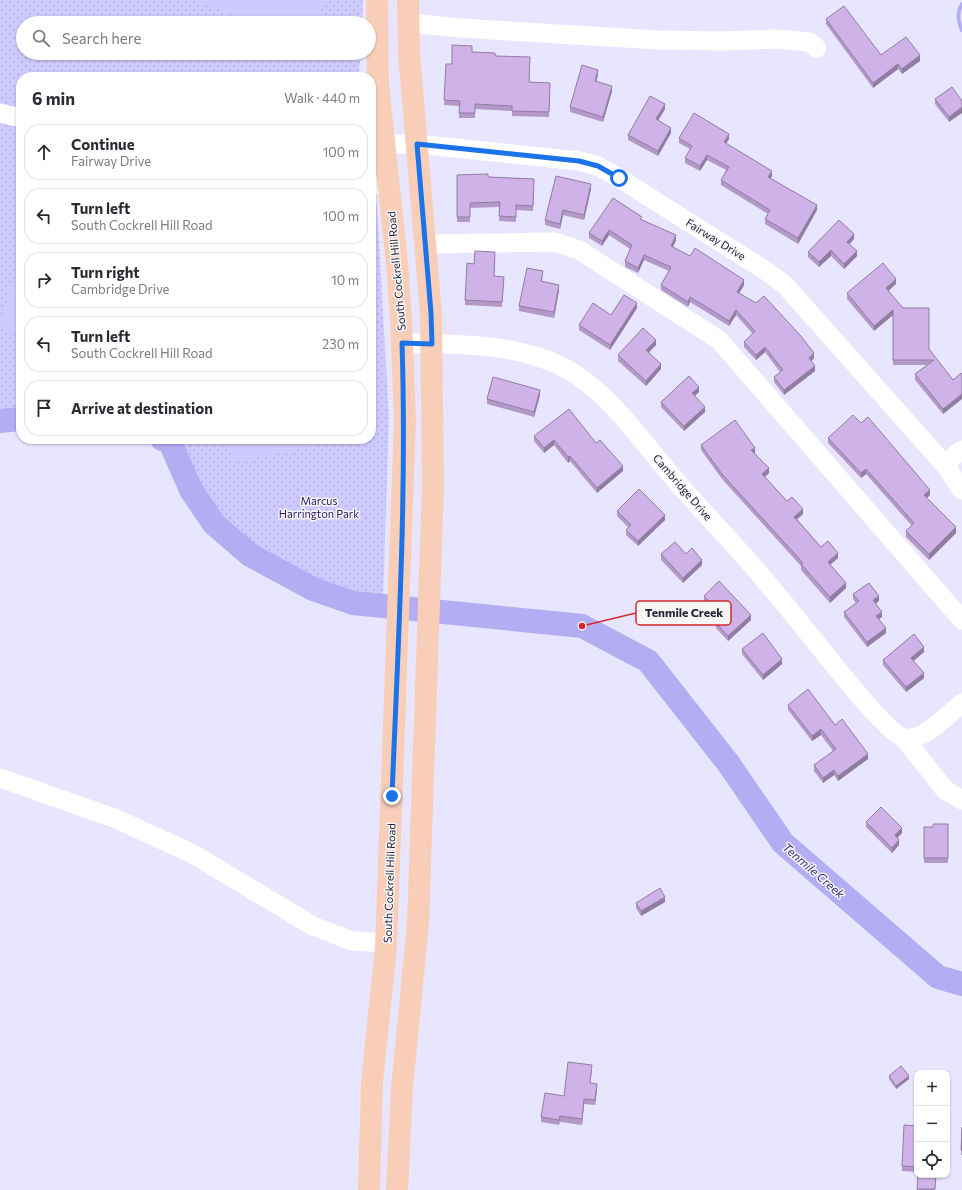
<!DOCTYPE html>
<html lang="en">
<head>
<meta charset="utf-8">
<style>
	:root { --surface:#fff; --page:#f7f7f7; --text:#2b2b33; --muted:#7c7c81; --line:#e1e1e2 }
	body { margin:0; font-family:Commissioner,sans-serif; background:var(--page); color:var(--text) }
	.controls { position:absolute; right:12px; bottom:12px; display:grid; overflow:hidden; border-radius:8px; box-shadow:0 1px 3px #0004 }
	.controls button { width:36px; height:36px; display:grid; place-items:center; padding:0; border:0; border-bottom:1px solid var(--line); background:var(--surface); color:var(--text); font:20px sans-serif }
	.stop { position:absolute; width:12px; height:12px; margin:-9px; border:3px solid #1a73e8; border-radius:50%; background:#fff }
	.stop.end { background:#1a73e8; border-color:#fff; box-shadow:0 1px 4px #0008 }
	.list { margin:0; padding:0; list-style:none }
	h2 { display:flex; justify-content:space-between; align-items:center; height:52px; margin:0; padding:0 16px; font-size:17px }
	h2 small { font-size:13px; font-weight:400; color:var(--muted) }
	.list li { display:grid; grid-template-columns:26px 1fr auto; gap:12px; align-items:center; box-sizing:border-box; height:56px; margin:0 8px 8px; padding:0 8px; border:1px solid var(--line); border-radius:16px }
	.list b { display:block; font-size:15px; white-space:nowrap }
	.list p { margin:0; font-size:13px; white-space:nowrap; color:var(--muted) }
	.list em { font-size:13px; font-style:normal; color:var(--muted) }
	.icon { flex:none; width:22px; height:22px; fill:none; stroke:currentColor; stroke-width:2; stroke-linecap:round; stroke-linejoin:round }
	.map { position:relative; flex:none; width:962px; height:1190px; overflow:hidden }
	.search { position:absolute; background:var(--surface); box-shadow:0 1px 3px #0004; left:16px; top:16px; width:360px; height:44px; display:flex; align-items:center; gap:10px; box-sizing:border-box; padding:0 14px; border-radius:22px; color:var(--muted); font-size:15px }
	.panel { position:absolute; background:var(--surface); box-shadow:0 1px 3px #0004; left:16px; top:72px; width:360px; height:372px; border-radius:16px }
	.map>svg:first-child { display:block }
</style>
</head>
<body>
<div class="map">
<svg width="962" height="1190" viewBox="0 0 962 1190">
	<defs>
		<pattern id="park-dots" width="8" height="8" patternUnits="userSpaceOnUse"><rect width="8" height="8" fill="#cecaff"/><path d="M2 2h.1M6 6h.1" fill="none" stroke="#b1addb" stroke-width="1.8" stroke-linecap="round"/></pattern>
	</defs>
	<rect width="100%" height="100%" fill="#e8e6fe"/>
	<path fill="url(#park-dots)" d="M0 0H363L362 23H23V53H361V55L358 77H21V408L0 411Z
		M371 186 377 207 389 418 383 597 351 594 254 550 220 523 200 490 177 439H371Z"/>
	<path fill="#cecaff" d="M192 0H325L317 23H261Z
		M21 256V335L0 329V322Z
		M228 439H342V440L233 462Z"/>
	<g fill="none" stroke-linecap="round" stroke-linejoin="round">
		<path stroke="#b5adf4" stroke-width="4" d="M962 4C957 12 958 22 962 30"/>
		<path stroke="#b5adf4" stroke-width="24" d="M0 421 21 419
			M162 439 170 442 191 490 214 524 250 555 313 589 353 603 582 626 648 661 728 763 783 843 938 977 962 984"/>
		<path stroke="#fff" stroke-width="19" d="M409 23 460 28 658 40 721 41 777 39 809 42 817 48
			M0 113 21 118
			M384 144H417L579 161 598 166 619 178 766 271 785 285 944 464 962 490
			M371 185 388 184
			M425 244 555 242 579 250 719 340 962 620
			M402 343C455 344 515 343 563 367 605 389 636 433 665 468 695 504 727 536 757 571 782 600 806 630 830 660 842 675 888 733 904 738 922 743 949 714 962 703
			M944 464 962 450
			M904 738 945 790 962 800
			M0 778 114 818 193 854 313 926 352 941 386 943"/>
		<path stroke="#f8ceb9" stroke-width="22" d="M369 1190 372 1082 386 947 405 420 401 320 397 263 378 85 377 0
			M397 1190 402 1088 418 923 433 485 431 313 409 54 408 0"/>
	</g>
	<path fill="#b299c8" d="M826 19 881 55 920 61 902 74 898 69 873 88 826 24Z
		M472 52 495 56 529 82 550 83 549 117 512 116V111L475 109V118H459V106L444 105 446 64H452Z
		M598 75 596 81 612 91 603 122 570 112V107Z
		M952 87 949 122 935 104V99Z
		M665 109 658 120 671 133 658 156 628 140V135Z
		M679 138 729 139 726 143 772 176 771 178 817 210 798 244 765 224V219L768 214 721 185V180L726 170 707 160 700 171 685 163V158L690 149 679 143Z
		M457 175 534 179 533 211 516 210V222L499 221V207L470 208V222H457Z
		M591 189 584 220 563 215 560 229 545 225V220Z
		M642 220 676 240 673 247 744 285 739 293 814 358 811 361 815 371 784 395 774 382V377L780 372 765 352 756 360 744 347V342L753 334 736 315 729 326 690 302 688 307 661 290V285L669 271 644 260 638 273 625 267V261L630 249 609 235 602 246 589 238V233Z
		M854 239 849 244 857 256 844 269 831 256 819 267 808 257V252Z
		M495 257 494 276 504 282 502 307 465 305V300L474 264Z
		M543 276 542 281 559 290 554 318 519 311V306Z
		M896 284 888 291 929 349 953 380 943 414 915 380V374L927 365H893V315L874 331 847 299V293Z
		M637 308 610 350 579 330V325Z
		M656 345 649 352 661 369 646 386 618 361V355Z
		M699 392 695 396 705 412 684 431 661 407V402Z
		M540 395 534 417 487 404V399Z
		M861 423 930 495 927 498 956 533 929 560 906 537V531L912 526 866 474 861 478 828 443V438Z
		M534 436 596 443 623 471 597 493 570 461 568 463 554 445 544 453 534 441Z
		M701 445 755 453 769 473 765 477 787 501 803 514 797 519 821 547 838 558 830 564 846 588 830 603 801 570V566L722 479 701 450Z
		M617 511 665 520 638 546 626 535V530L629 528 617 516Z
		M661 554H686L702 565 683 583 661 560Z
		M853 594 879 601 875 604 882 617 879 619 886 633 867 647 844 617V612L856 603 853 599Z
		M704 596 751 620 728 641 716 628V623L721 619 704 601Z
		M742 649 782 664 763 680 742 654Z
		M924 652 913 661 924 678 906 692 883 665V660Z
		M788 705 835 725 868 759 838 781 834 775 823 783 814 771V765L833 751 821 735 812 741 788 710Z
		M866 822 902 833 897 838 899 845 892 853 866 827Z
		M948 824V863H924V827H933Z
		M665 902 641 916 636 908V903Z
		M592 1071 590 1083 597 1089 595 1105 584 1104 582 1125 560 1122 559 1125 541 1122V1117L564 1096Z
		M889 1076 909 1079 896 1089 889 1079Z
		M917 1126V1172L902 1171V1166Z
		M962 1127V1155H961Z
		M918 1175H936L935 1190H917Z"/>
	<path fill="#917da2" d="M920 55V61L902 74V69Z
		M898 64V69L873 88V83Z
		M598 70V75L595 86V81Z
		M612 86V91L603 122V117Z
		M665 104V109L656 124V119Z
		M962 107V113L949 122V117Z
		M671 128V133L658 156V151Z
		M729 134V139L724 147V142Z
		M707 155V160L700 171V166Z
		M772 171V176L768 182V177Z
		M591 184V189L584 220V215Z
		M817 205V210L798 244V238Z
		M563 210V215L560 229V224Z
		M609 230V235L602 246V241Z
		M854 234V239L847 247V242Z
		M676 235V240L671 251V246Z
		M831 250V256L819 267V262Z
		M857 251V256L844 269V264Z
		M644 255V260L638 273V268Z
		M896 279V284L886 293V288Z
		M744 280V285L737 297V292Z
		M559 285V290L554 318V312Z
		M690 297V302L688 307V302Z
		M637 303V308L610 350V345Z
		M736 310V315L729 326V321Z
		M893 310V315L874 331V326Z
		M656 340V345L646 355V350Z
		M765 347V352L756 360V355Z
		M814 353V358L809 363V358Z
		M661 364V369L646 386V381Z
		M815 366V371L784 395V390Z
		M699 387V392L692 398V393Z
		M540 390V395L534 417V412Z
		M962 394V399L943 414V409Z
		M705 407V412L684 431V426Z
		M554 440V445L544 453V448Z
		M755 448V453L751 455V450Z
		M570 456V461L568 463V457Z
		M623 466V471L597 493V488Z
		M769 468V473L762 479V474Z
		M866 469V474L861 478V473Z
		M930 490V495L924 500V495Z
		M803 509V514L794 522V517Z
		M665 515V520L638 546V541Z
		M956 527V533L929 560V554Z
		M838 553V558L828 567V562Z
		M702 560V565L683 583V578Z
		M846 583V588L830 603V597Z
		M879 596V601L873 606V600Z
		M882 612V617L876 621V616Z
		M751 615V620L728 641V636Z
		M886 628V633L867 647V642Z
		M924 647V652L911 663V658Z
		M782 659V664L763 680V675Z
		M924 673V678L906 692V687Z
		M821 729V735L812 741V736Z
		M868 754V759L838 781V776Z
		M834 770V775L823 783V778Z
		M902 828V833L895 840V835Z
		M899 840V845L892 853V848Z
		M665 897V902L641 916V911Z
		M909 1076V1079L896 1089V1086Z
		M597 1084V1089L595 1105V1100Z
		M584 1099V1104L582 1125V1119Z"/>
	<path fill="#cfb2e8" stroke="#917da2" d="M844 6 881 55 906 37 920 55 902 69 898 64 873 83 826 19Z
		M452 45 472 46V52L495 53V56L530 57 529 82 550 83 549 112 512 111V106L475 104V113H459L460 101 444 100 446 64H452Z
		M582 65 598 70 595 81 612 86 603 117 570 107Z
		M952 87 962 101V107L949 117 935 99Z
		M650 96 665 104 656 119 671 128 658 151 628 135Z
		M694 113 729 134 724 142 772 171 768 177 817 205 798 238 765 219 770 210 721 180 729 167 707 155 700 166 685 158 692 146 679 138Z
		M488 174V177L534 179 533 206 516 205V217L499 216 500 202 470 203V217H457V175Z
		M556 176 591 184 584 215 563 210 560 224 545 220Z
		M613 198 642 217 640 219 676 235 671 246 690 256 695 248 744 280 737 292 756 303 764 296 800 335 814 353 809 358 815 366 784 390 774 377 783 370 765 347 756 355 744 342 755 331 736 310 729 321 690 297 688 302 661 285 671 267 644 255 638 268 625 261 632 245 609 230 602 241 589 233Z
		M839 220 854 234 847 242 857 251 844 264 831 250 819 262 808 252Z
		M475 251 495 252 494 276 504 277 502 302 465 300 467 263 474 264Z
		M883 263 896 279 886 288 903 308H929V349L953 380 961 373 962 375V394L943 409 915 374 934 360H893V310L874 326 847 293Z
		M527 268 543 271 541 281 559 285 554 312 519 306Z
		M624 295 637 303 610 345 579 325 593 303 611 315Z
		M643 328 656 340 646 350 661 364 646 381 618 355Z
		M689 376 699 387 692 393 705 407 684 426 661 402Z
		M493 377 540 390 534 412 487 399Z
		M569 409 596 443 600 440 623 466 597 488 570 456 568 457 554 440 544 448 534 436Z
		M853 415 861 423 868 417 930 490 924 495 956 527 929 554 906 531 914 523 866 469 861 473 828 438Z
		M735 420 755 448 751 450 769 468 762 474 787 501 792 497 803 509 794 517 821 547 828 541 838 553 828 562 846 583 830 597 801 564 803 563 722 474 701 445Z
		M639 489 665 515 638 541 626 530 631 525 617 511Z
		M675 542 686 554 692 548 702 560 683 578 661 554Z
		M719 581 751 615 728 636 716 623 723 616 704 596Z
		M869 583 879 596 873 600 882 612 876 616 886 628 867 642 844 612 859 601 853 594Z
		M763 633 782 659 763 675 742 649Z
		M914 634 924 647 911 658 924 673 906 687 883 660Z
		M808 689 835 725 842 719 868 754 838 776 834 770 823 778 814 765 836 749 821 729 812 736 788 705Z
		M881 807 902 828 895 835 899 840 892 848 866 822Z
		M933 824H948V858H924V827H933Z
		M660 888 665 897 641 911 636 903Z
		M568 1062 592 1065 590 1083 597 1084 595 1100 584 1099 582 1119 560 1116 559 1120 541 1117 545 1093 564 1096Z
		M901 1066 909 1076 896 1086 889 1076Z
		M904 1125 917 1126V1167L902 1166Z
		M962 1127V1150H961Z
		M918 1175H936L935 1189H917Z"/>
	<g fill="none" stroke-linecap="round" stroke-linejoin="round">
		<path stroke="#1a73e8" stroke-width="5" d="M392 796C398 645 407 494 402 343L432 344 431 313 417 144 579 161 598 166 619 178"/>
	</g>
	<g text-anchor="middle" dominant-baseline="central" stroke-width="3" stroke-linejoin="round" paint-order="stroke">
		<g font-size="11" fill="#242137" stroke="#f6f6f6">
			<text transform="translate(716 239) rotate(32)">Fairway Drive</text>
			<text transform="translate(396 271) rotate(-95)">South Cockrell Hill Road</text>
			<text transform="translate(683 487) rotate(49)">Cambridge Drive</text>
			<text transform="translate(389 883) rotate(-88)">South Cockrell Hill Road</text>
		</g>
		<g font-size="11" fill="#2f1868" stroke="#f6f6f6">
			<text x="319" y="500">Marcus<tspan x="319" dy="13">Harrington Park</tspan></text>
		</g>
		<g font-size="12" font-style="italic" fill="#3e2b7c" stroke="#f6f6f6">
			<text transform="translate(814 870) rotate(41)">Tenmile Creek</text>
		</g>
	</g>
	<path fill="none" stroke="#d62828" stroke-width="1.5" d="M582 626L636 613"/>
	<circle fill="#d62828" stroke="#f6f6f6" stroke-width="1.5" cx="582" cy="626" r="4"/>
	<rect fill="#f6f6f6" stroke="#d62828" stroke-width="1.5" x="636" y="601" width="95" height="24" rx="4"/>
	<g font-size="12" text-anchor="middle" font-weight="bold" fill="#242137">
		<text x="684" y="617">Tenmile Creek</text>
	</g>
</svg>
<div class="controls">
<button>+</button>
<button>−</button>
<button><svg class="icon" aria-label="locate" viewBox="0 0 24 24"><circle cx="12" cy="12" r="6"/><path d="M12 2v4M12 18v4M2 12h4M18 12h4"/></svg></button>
</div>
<div class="stop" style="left:619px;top:178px"></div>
<div class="stop end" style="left:392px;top:796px"></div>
<div class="search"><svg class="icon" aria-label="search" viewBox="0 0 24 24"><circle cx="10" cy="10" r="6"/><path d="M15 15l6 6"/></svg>Search here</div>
<section class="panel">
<h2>6 min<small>Walk · 440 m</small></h2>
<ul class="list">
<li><svg class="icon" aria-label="ahead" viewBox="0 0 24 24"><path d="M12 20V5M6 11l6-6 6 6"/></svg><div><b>Continue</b><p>Fairway Drive</p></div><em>100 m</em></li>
<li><svg class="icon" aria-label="left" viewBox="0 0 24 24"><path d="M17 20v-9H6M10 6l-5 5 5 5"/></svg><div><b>Turn left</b><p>South Cockrell Hill Road</p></div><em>100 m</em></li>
<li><svg class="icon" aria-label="right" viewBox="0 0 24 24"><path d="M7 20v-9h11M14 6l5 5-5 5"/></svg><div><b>Turn right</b><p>Cambridge Drive</p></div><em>10 m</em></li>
<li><svg class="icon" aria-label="left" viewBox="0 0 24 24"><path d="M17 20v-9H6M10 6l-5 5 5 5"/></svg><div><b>Turn left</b><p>South Cockrell Hill Road</p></div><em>230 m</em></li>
<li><svg class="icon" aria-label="arrive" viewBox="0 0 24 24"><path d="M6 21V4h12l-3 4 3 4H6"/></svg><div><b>Arrive at destination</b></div></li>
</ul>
</section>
</div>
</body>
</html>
